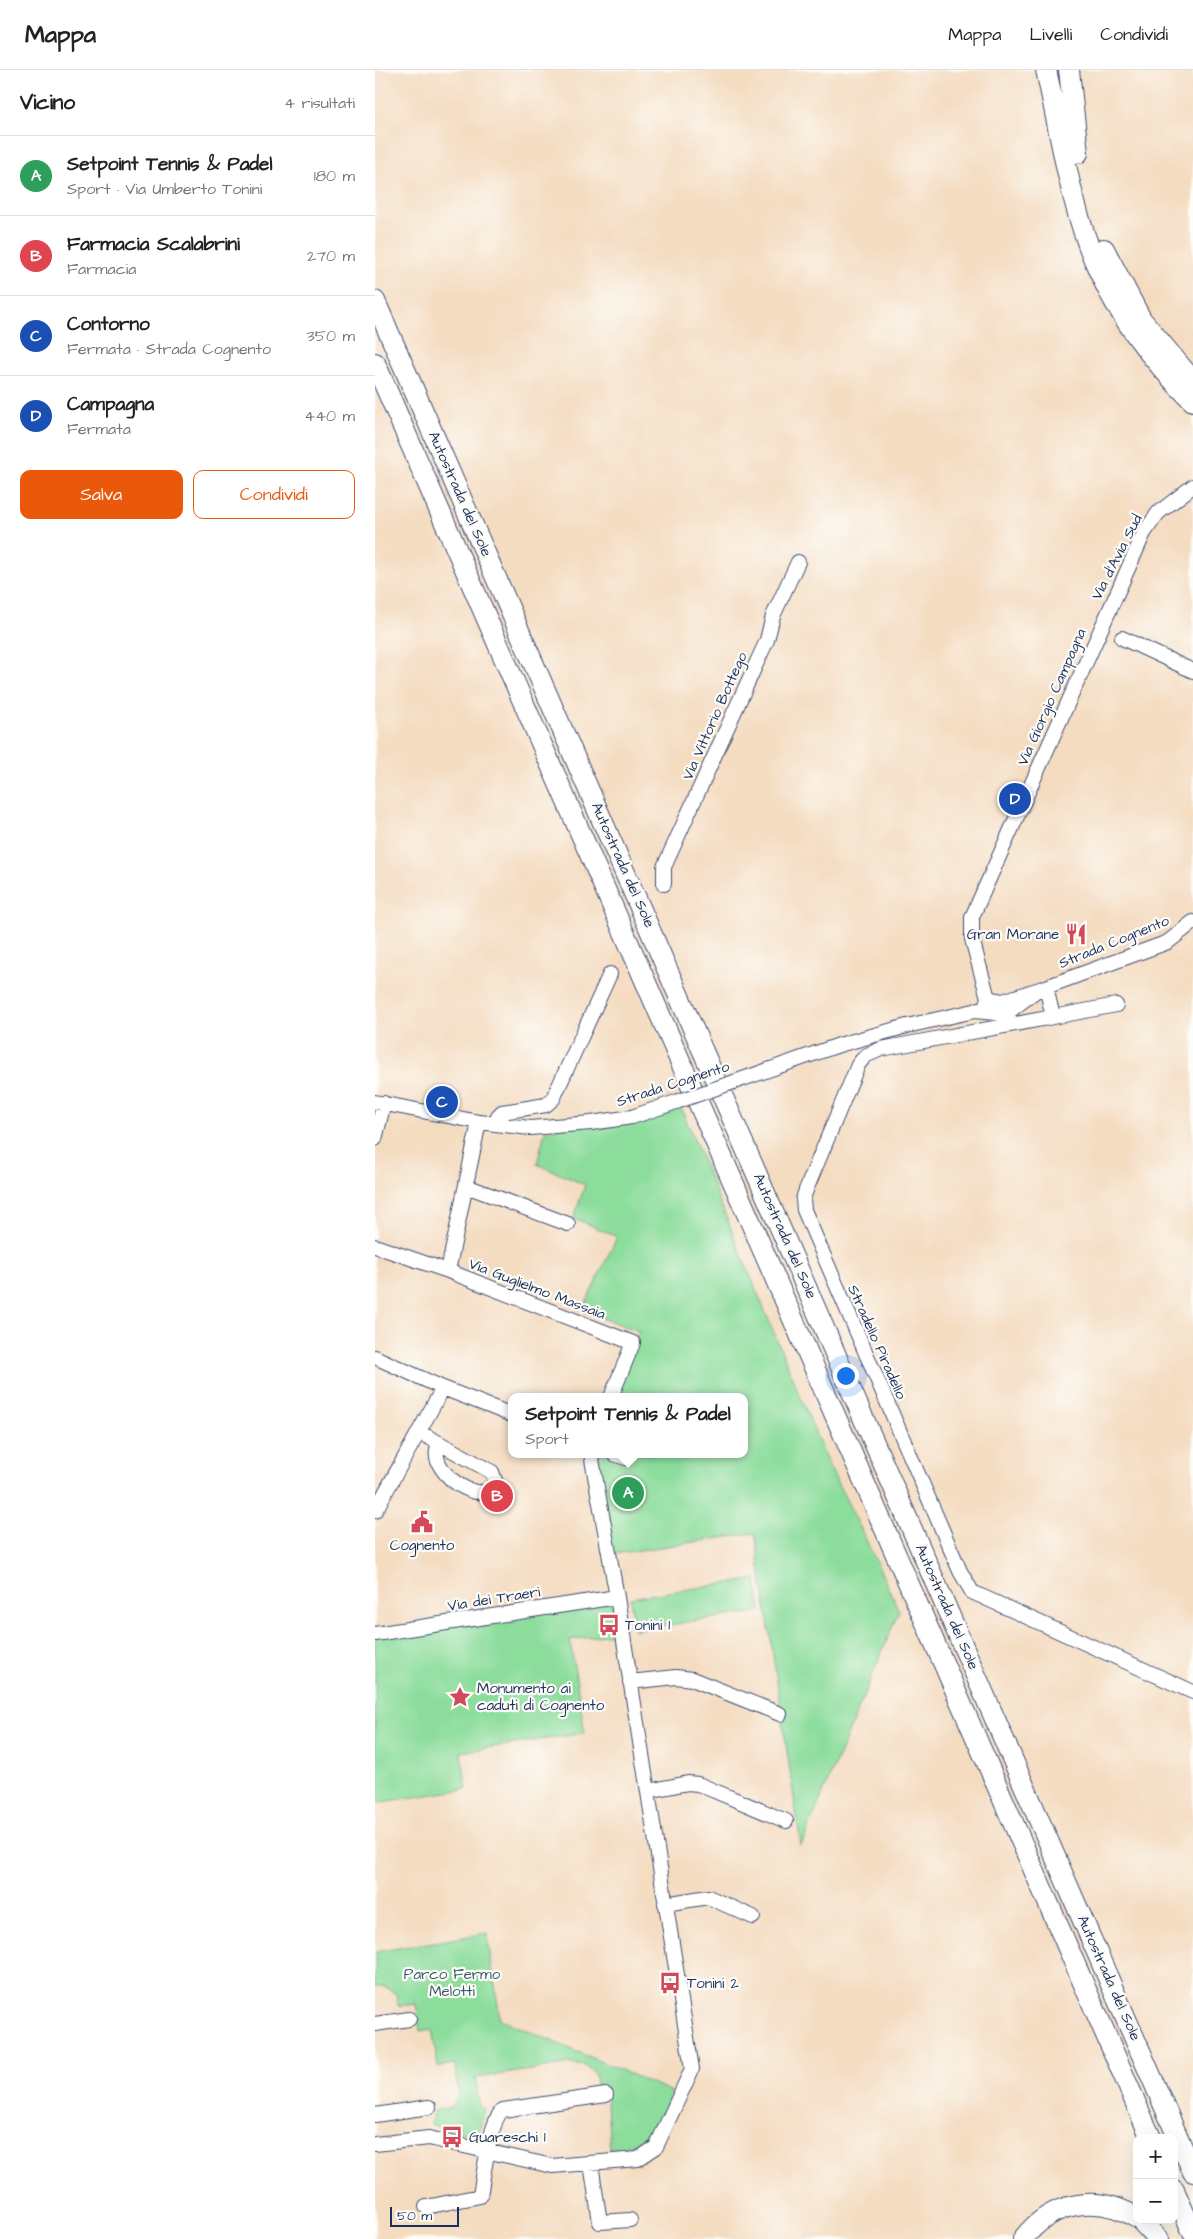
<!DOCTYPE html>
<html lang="it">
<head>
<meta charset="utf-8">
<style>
	:root { --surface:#fff; --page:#f2f2f2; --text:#222; --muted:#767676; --line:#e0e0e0; --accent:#ea580c }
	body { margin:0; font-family:"Architects Daughter",sans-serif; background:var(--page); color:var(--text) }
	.controls { position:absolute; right:15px; bottom:15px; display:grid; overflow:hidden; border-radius:10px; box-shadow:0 5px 20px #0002 }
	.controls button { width:45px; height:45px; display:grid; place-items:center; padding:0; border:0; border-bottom:1px solid var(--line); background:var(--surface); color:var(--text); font:25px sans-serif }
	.scale { position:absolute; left:15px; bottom:12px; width:69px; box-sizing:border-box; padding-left:5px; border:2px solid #1b2f5e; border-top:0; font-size:14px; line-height:18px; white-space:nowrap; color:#1b2f5e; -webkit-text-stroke:4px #fdfcf7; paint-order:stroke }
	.you { position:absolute; left:470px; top:1305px; width:18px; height:18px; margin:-12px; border:4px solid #fff; border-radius:50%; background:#1a73e8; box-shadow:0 0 0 8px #1a73e833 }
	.badge { display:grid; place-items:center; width:32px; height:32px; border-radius:50%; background:var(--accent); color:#fff; font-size:16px; font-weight:700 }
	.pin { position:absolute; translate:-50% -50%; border:2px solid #fff; box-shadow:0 1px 5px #0006 }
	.popup { position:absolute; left:133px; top:1323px; width:240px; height:65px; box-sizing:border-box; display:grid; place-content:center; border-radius:10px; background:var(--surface); filter:drop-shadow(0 1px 4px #0005); font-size:16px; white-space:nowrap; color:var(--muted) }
	.popup b { font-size:19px; color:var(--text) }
	.popup::after { content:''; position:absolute; left:50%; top:100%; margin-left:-10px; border:10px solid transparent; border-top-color:var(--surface) }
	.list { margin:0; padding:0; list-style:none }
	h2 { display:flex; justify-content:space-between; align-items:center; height:65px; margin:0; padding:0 20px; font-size:21px }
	h2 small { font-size:16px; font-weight:400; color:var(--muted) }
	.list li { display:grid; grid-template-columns:32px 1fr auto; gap:15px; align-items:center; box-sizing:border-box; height:80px; padding:0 20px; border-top:1px solid var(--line) }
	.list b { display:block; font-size:19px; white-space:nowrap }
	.list p { margin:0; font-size:16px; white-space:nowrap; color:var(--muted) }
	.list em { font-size:16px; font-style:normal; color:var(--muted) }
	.actions { display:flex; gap:10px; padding:15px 20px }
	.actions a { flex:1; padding:11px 0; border:1px solid var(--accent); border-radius:10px; text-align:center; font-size:18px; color:var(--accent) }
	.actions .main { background:var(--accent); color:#fff }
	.map { position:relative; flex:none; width:818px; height:2169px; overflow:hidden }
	header { display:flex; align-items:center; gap:30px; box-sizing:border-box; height:70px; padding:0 25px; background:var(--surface); border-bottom:1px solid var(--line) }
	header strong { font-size:24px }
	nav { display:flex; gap:28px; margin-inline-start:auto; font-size:18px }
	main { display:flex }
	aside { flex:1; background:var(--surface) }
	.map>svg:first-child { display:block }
</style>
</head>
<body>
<header>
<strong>Mappa</strong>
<nav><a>Mappa</a><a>Livelli</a><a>Condividi</a></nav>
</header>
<main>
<aside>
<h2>Vicino<small>4 risultati</small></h2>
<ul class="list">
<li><span class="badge" style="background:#2e9e5b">A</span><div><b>Setpoint Tennis &amp; Padel</b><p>Sport · Via Umberto Tonini</p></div><em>180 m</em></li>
<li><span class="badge" style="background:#e0444e">B</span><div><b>Farmacia Scalabrini</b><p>Farmacia</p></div><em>270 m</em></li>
<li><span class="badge" style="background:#1a4fb4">C</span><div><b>Contorno</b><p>Fermata · Strada Cognento</p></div><em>350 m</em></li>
<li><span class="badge" style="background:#1a4fb4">D</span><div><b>Campagna</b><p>Fermata</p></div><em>440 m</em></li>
</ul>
<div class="actions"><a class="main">Salva</a><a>Condividi</a></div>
</aside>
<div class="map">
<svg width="818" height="2169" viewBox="0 0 818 2169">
	<rect width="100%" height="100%" fill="#fdfcf7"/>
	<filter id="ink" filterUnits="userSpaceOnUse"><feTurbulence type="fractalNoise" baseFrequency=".02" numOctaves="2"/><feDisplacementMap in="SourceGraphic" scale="10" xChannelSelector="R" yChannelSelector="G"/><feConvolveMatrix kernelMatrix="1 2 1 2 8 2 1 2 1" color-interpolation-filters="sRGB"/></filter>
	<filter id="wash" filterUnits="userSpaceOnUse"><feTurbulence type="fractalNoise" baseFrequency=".0096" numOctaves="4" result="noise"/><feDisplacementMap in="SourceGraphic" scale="20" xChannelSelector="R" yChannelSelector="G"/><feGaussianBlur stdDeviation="1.12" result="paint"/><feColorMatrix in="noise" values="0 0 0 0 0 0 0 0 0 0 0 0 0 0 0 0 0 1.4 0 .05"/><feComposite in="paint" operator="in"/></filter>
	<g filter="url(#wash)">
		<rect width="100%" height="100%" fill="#f4dcc1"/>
		<path fill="#8cdd9c" stroke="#54867d" d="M304 1033 454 1396 485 1457 524 1541 426 1776 380 1463 232 1485 216 1384H369V1327H236L264 1261 207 1241 242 1167 199 1148 210 1115 162 1094 170 1061Z
			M381 1509 386 1541 260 1560 255 1528Z
			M237 1530 242 1563 195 1570 210 1663 86 1682 92 1719 0 1733V1566Z
			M112 1863 125 1949 297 2022C279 2060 281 2074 235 2079L231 2018 222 2019 219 2002 210 1996 196 1994 101 2008 104 2036 110 2039 103 2066 56 2055 58 2041 76 2037 83 2026 80 1994 63 1997 57 1959 45 1961 41 1934 23 1936 21 1924 11 1917H0V1882Z"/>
	</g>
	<g filter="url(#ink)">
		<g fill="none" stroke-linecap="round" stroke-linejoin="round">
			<g stroke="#3c496d" stroke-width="16">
				<path id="minor" d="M747 568 818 601
					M289 814V797L392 570 398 546 423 492
					M671 917 678 947 741 935
					M613 928 628 931 671 917 793 872 818 852
					M599 941 610 937 613 928 597 869V847L769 463 783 443 818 416
					M678 947 506 979 490 986 483 995 431 1120 428 1129 429 1140 585 1501 597 1522 818 1622
					M359 1012 464 975 532 956 599 941 631 944 662 920
					M0 1032 104 1052 155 1058 216 1053 257 1047 304 1031
					M123 1054V1046L127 1042 171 1035 178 1029 235 904
					M0 1069 9 1033
					M91 1116 193 1154
					M0 1176 73 1201 258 1273 236 1327
					M73 1201 104 1052
					M0 1287 68 1318 137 1345
					M44 1362 117 1402 123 1419 120 1422C112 1422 104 1423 97 1421 79 1415 54 1394 64 1374
					M239 1384 251 1388
					M0 1441 68 1318
					M0 1564 242 1527
					M255 1612 301 1607 317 1609 405 1644
					M273 1721 313 1713 323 1714 411 1751
					M290 1834 333 1827 378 1847
					M0 1954 34 1949
					M0 2045 54 2037
					M0 2074 54 2068 177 2096 263 2089 281 2077 317 1999 242 1527 216 1384
					M216 2094 225 2152 255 2150
					M51 2137 105 2126C108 2109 115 2049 128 2040L231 2025"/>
			</g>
			<g stroke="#3c496d" stroke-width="22">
				<path id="highway" d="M671 0C686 66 695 137 723 199 745 249 779 293 818 331
					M694 0 703 83
					M729 179 766 249 818 311
					M0 231 818 2102
					M0 293 776 2068
					M799 2120 818 2163
					M765 2150 783 2169
					M648 2169C676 2132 722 2123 762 2148"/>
			</g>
			<use href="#minor" stroke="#fff" stroke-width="14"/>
			<use href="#highway" stroke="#fff" stroke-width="20"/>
			<g stroke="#3c496d" stroke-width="16" stroke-linecap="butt">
				<path id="minor-bridge" d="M304 1031 359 1012"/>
			</g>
			<use href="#minor-bridge" stroke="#fff" stroke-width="14"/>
		</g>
	</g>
	<defs>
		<g id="restaurant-bare" transform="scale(1.725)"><path d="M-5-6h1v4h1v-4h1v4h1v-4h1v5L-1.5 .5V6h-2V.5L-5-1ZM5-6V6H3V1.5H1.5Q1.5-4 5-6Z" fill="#d1495b" stroke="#fdfcf7" stroke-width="2.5" paint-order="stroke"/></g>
		<g id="civic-bare" transform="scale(1.725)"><path d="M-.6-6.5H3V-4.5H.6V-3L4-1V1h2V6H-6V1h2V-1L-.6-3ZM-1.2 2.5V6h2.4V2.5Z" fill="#d1495b" stroke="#fdfcf7" stroke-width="2.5" paint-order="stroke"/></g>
		<g id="bus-bare" transform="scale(1.725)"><path d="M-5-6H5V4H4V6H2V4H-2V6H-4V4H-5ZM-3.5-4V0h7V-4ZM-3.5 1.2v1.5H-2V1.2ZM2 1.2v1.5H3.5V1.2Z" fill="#d1495b" stroke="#fdfcf7" stroke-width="2.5" paint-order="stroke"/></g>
		<g id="sight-bare" transform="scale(1.725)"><path d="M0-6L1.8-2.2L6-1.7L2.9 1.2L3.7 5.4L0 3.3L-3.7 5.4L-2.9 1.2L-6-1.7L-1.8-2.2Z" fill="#d1495b" stroke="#fdfcf7" stroke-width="2.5" paint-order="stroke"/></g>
	</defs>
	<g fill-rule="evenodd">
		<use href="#restaurant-bare" x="701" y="864"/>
		<use href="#civic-bare" x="47" y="1452"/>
		<use href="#bus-bare" x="234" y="1555"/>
		<use href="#sight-bare" x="85" y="1627"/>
		<use href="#bus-bare" x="295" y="1913"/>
		<use href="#bus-bare" x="77" y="2067"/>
	</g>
	<g text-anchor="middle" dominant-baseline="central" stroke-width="4.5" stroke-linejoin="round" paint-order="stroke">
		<g font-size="15" fill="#1b2f5e" stroke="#fdfcf7">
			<text transform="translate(85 424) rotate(66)">Autostrada del Sole</text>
			<text transform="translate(742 487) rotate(-63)">Via d'Avia Sud</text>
			<text transform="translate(677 627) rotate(-66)">Via Giorgio Campagna</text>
			<text transform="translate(340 646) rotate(-66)">Via Vittorio Bottego</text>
			<text transform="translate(248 795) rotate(66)">Autostrada del Sole</text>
			<text transform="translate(739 872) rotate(-22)">Strada Cognento</text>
			<text transform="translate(298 1014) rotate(-18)">Strada Cognento</text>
			<text transform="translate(410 1166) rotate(66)">Autostrada del Sole</text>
			<text transform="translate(162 1219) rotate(21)">Via Guglielmo Massaia</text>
			<text transform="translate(502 1272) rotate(66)">Stradello Piradello</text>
			<text transform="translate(119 1529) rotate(-9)">Via dei Traeri</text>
			<text transform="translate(572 1537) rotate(66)">Autostrada del Sole</text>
			<text transform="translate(734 1908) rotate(66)">Autostrada del Sole</text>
		</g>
		<g font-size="15" fill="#1b2f5e" stroke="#fdfcf7" text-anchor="start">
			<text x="684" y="864" text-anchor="end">Gran Morane</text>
			<text x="47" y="1475" text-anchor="middle">Cognento</text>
			<text x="250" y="1555">Tonini 1</text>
			<text x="102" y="1618">Monumento ai<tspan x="102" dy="17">caduti di Cognento</tspan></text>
			<text x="312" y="1913">Tonini 2</text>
			<text x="94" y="2067">Guareschi 1</text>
		</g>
		<g font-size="15" fill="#375a6e" stroke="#fdfcf7">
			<text x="77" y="1904">Parco Fermo<tspan x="77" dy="17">Melotti</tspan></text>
		</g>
	</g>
</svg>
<div class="controls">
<button>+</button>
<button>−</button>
</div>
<div class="scale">50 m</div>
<div class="you"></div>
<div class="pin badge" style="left:253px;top:1423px;background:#2e9e5b">A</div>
<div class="popup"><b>Setpoint Tennis &amp; Padel</b>Sport</div>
<div class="pin badge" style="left:122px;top:1426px;background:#e0444e">B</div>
<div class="pin badge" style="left:67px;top:1032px;background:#1a4fb4">C</div>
<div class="pin badge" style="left:640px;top:729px;background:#1a4fb4">D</div>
</div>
</main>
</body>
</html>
